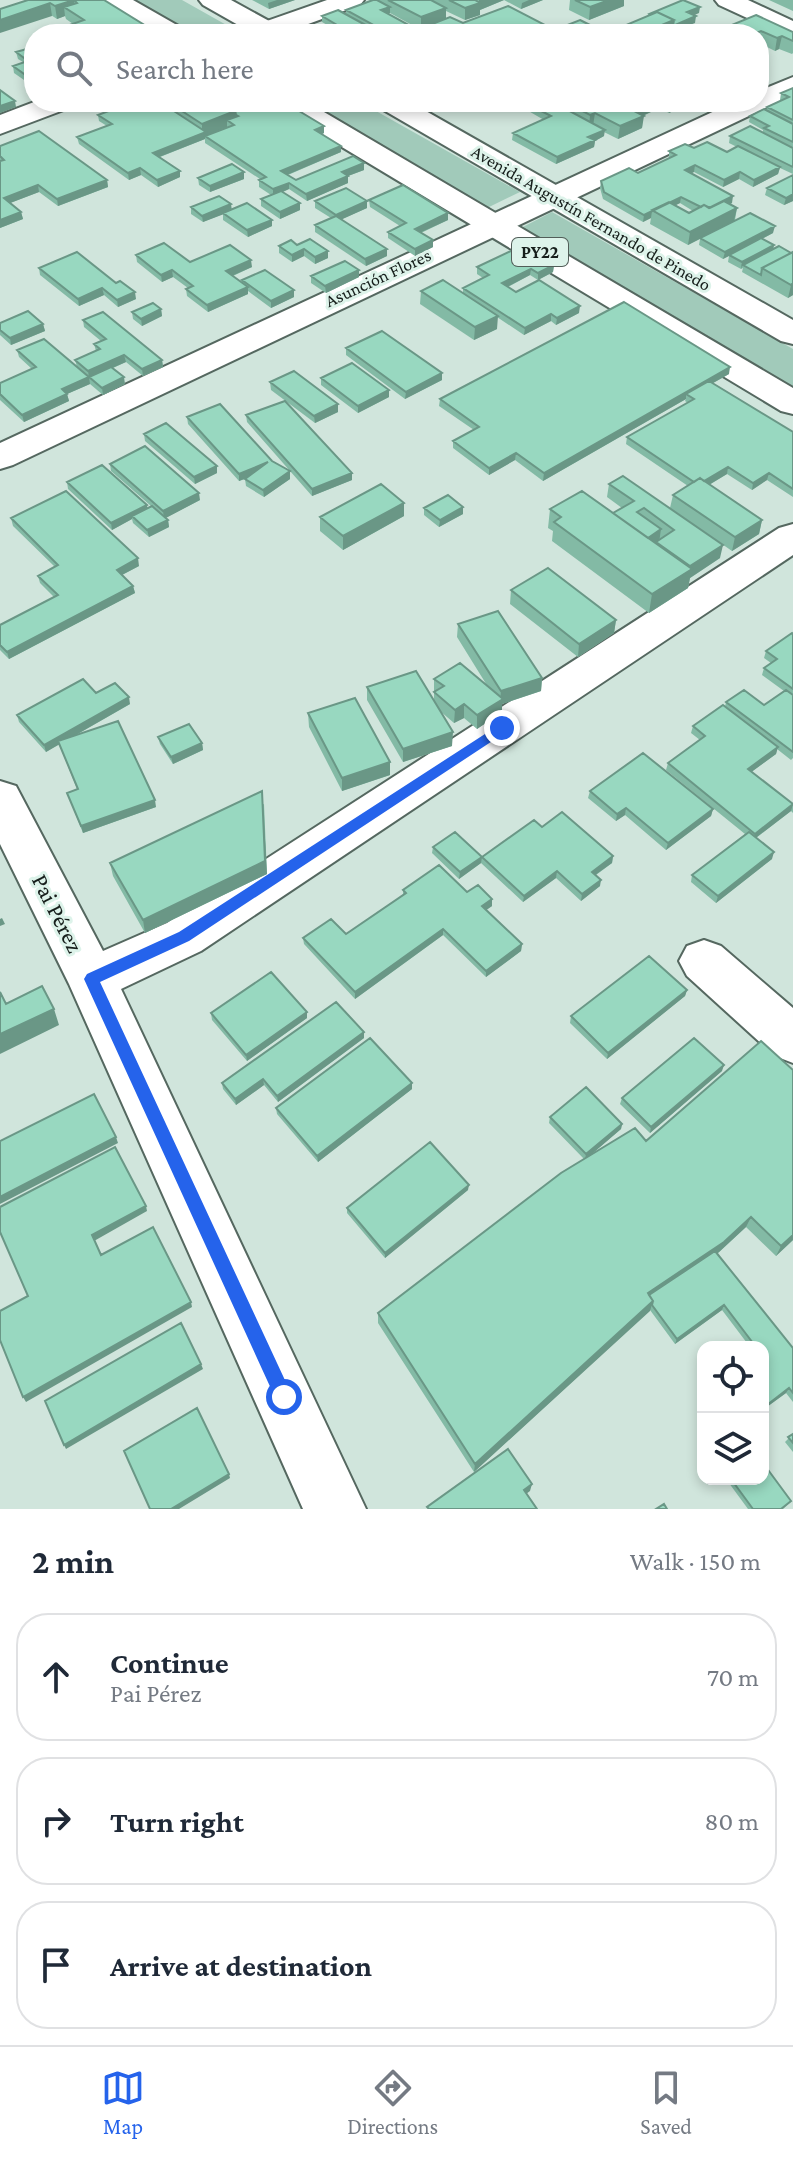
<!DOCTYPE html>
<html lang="en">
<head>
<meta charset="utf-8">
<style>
	:root { --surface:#fff; --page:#f2f2f3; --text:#1f2937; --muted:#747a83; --line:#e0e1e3; --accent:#2563eb }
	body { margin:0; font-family:"Crimson Pro",serif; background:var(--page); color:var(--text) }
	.controls { position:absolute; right:24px; bottom:24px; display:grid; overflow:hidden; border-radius:16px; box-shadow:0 4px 12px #0003 }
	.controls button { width:72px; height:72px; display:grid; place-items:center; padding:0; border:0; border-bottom:2px solid var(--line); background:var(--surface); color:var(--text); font:40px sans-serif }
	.stop { position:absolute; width:24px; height:24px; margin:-18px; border:6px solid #2563eb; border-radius:50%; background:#fff }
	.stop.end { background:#2563eb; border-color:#fff; box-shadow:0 2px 8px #0008 }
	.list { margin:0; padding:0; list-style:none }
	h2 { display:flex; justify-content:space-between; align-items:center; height:104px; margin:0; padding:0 32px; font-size:34px }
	h2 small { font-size:26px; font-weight:400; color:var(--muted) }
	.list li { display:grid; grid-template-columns:52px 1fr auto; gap:24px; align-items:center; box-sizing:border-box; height:128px; margin:0 16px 16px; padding:0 16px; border:2px solid var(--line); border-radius:32px }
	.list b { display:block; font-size:30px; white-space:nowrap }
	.list p { margin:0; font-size:26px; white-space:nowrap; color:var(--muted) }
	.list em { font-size:26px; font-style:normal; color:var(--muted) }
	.icon { flex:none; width:44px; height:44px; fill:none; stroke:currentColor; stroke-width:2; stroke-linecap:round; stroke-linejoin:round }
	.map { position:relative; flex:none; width:793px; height:1509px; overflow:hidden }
	.search { position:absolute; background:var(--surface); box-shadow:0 4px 12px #0003; left:24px; right:24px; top:24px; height:88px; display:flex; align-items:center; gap:20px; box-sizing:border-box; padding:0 28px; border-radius:32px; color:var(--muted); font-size:30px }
	.sheet { height:536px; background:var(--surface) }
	nav { display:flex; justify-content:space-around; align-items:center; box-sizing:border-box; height:112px; border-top:2px solid var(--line); background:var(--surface); font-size:22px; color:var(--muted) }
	nav a { display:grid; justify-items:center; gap:4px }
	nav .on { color:var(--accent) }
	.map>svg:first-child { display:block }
</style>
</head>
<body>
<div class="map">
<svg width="793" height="1509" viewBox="0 0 793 1509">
	<rect width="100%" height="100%" fill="#d0e5dc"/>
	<path fill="#a1caba" d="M135 0H182L230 27C188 42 171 20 135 0Z
		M303 102H360L520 192 487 208Z
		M552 212 793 349V389L519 229Z"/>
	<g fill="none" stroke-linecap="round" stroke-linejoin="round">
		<g stroke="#556860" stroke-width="4">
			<path id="minor" d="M327 0H364L360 5 281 34H243L247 28Z
				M715 0H748L793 21V39L719 5Z
				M793 77V95L13 465 0 469V443L734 102H759V91Z
				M34 102H73L69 108 0 134V115Z
				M793 524V555L201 951 121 989 366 1509H303L69 984 0 844V781L16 786 103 951 167 923 779 528Z
				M704 940 721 946 793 1008V1063L775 1056 687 976 679 961 687 946Z"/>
		</g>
		<g stroke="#556860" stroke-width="4">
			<path id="trunk" d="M102 0H133L182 28 186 34H154L106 5Z
				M199 0H231L282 28 286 34H254L203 5Z
				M273 102H307L793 388V414L781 411 277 108Z
				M376 102H410L793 320V344L781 341 380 108Z"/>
		</g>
		<use href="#minor" fill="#fff" fill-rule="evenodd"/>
		<use href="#trunk" fill="#fff" fill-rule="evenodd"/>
	</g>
	<path fill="#83baa5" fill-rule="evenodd" d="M28 0H104L159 34H62L61 28 73 24 66 19 65 16 57 19Z
		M252 0H295L269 9Z
		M371 0H504L480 10V15L465 20 446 11V18L463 23 546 32 541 34H431L427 32V28L421 30 390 13 388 14 407 30 397 34H333V31L336 30 322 22V16L346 14V10Z
		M504 0H543L521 9Z
		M570 0H624V6L589 20 569 10Z
		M769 0H793V11Z
		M734 24 793 32V53L792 54 779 49 775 51 759 43V34H732Z
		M560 28 597 34H559Z
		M34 47V87L14 73 13 66 23 62 18 59 16 52Z
		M793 88V174L780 168 778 174 753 187 739 179 723 187 694 172 691 173 732 203 729 204 737 208 735 220 773 233 762 239 773 249 791 253 793 252V295L788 298 742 272 743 268 741 269 728 262 729 256 723 259 699 245 700 239 688 245 650 224 651 218 643 222 603 199 600 188 601 181 638 173 669 159V151L694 148 727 152 737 147 729 143 730 136 763 133V130L749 122 750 116 766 110 767 107 781 100H780L781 93ZM680 203 693 211 689 213 676 205Z
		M132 102H207L214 106 217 105 213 102H284L324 126V133L322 134 341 146V152L288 175 296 180 364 163V170L348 176V183L307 201 289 189 283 192 300 203V210L280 219 261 206V199L271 195 259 187V180L260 179 205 143V139L160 157 180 171V177L158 187 141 175 129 180 79 144 77 137 107 126 99 121 98 115Z
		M513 102H553L559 105V102H697L692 104 688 102V104L669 113 654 105 653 111 643 116 642 128 618 139 604 132V136L595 141 594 147 556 164 512 140 513 133 544 120Z
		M0 146 107 180 108 187 58 206 39 192 10 203 21 212 23 219 0 228Z
		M793 175V201L784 205 765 195 767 188Z
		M198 178 244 179 210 192 199 185Z
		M369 200 448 220 421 233 433 240V247L415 256 388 238V232L400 226 370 207Z
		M315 201H367V208L342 219 387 256 366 266 315 232V225L331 218 315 208Z
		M231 204V209L272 226 248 237 223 220V214L203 222 191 214V207Z
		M297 245 328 258 315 264 304 256 292 262 279 253V246Z
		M136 255 190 262 252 267 233 276 242 283V280L294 290V297L271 308 248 291V294L208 312 187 296 186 289 188 288 173 277 162 282 137 262Z
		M554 265 553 272 538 280 530 275 508 287 516 292 579 313 556 325 551 321 524 335 497 317V329L474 340 420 304 421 291 463 293V288L483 278 477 274V267Z
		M39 268 136 299 118 307 104 295 79 306 40 275Z
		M311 276 359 277 326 293 311 283Z
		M161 309 162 316 142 326 133 319 132 312Z
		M83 320 162 360 163 367 143 376 126 362 113 368 125 384 103 395 90 384 67 394 69 401 24 422 0 400V383L32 369 19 357 17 350 77 367 75 360 96 351 94 344 101 341 84 327Z
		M0 323 43 324 45 331 11 345 0 335Z
		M346 348 442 380 405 399 346 355Z
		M729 374 713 383 793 432V497L767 480 752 490 727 474 709 485 762 520 759 534 732 551 670 508 673 495 688 486 626 444 627 437 688 403 685 401 686 399 543 481 515 460 489 475 453 448V441L474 430 439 406 440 399Z
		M321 378 389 390V397L358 413 321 385Z
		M270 382 338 404V412L315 423 271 390Z
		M246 415 352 473V480L312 496 247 422Z
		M187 417 272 461 290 479 264 497 246 486 245 479 239 481 188 424Z
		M144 434 217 466V473L195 484 145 441Z
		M110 464 200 500 165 518 168 520 169 527 149 537 133 523 132 519 112 530 68 489 67 482 147 505V508L151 506 111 471Z
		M609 484 720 558 690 578 688 588 649 613 552 541 553 531 548 528 550 509 613 513 622 508 607 497Z
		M404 503V516L343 550 320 531V517Z
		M424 508 463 514 439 527 424 515Z
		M11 518 139 566 122 575 133 586 135 593 9 659 0 650V625L54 597 40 583 38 576 55 567 13 526Z
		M511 590 616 620 614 633 578 657 510 604Z
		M458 624 542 678 541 691 502 704V712L477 729 464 718 454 723 440 711 452 746 403 762 367 700V687L434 701V679L488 687 457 637Z
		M793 634V758L791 760 777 749 776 754 751 772 793 804V813L791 811 756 838 772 859 716 903 691 882 692 875 745 834 666 770 668 763 700 740 691 733 693 726 725 707 726 702 764 705 784 691 762 675 764 668 771 663 764 658 766 651Z
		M96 693 130 704 76 735 156 807 83 833 67 793 77 789 59 744 46 752 19 722 17 715Z
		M308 713 390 775 342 791 309 727Z
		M158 737 202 743 203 750 173 764 160 744Z
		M590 791 713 809 711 816 666 850 625 815 616 821 588 798Z
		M264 804 267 874 145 933 113 876 110 863Z
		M542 827 613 856 612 863 596 875 600 886 581 901 556 878 523 902 481 863 459 879 432 853 433 847 482 857Z
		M403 890 467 892 492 899V906L486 910 522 944 521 951 486 977 443 935 355 999 304 944 303 938 346 934 403 895Z
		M687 990 685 996 607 1059 570 1023 571 1016Z
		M211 1013 307 1018 247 1061 212 1020Z
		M364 1032V1038L278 1102 264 1085 236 1105 223 1089 222 1083Z
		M722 1071 650 1133 620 1104 622 1098Z
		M412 1083V1089L318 1162 277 1114 276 1108Z
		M550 1117 622 1124 621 1129 589 1156 646 1141 793 1240 776 1256 746 1227 717 1254 793 1348V1402L786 1393 764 1409 763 1407V1347H750L722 1310 675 1344 650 1310 474 1472 378 1323V1313L584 1159 549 1123Z
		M468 1190 385 1258 347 1213V1208Z
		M793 1434V1452L785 1442Z
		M726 1479H763L791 1501 783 1509H748Z"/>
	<path fill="#6a9786" d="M74 0 76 12 64 7 65 16 57 19 55 6Z
		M277 0H295L269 9 268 3Z
		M479 0H504L480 10V15L465 20V8L479 3Z
		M529 0H543L521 9 522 3Z
		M609 0H624V6L589 20 590 7Z
		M50 3 52 16 0 33V20Z
		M390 7V13L381 16V10Z
		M700 7 699 13 686 19 687 12Z
		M446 8V20L427 26V28L421 30V17Z
		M696 16 695 23 672 32 673 26Z
		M674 20 672 32 668 34H640Z
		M407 24V30L397 34H386V32Z
		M547 26 546 32 541 34H525Z
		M598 29 597 34H586Z
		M782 36 779 49 775 51 777 38Z
		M15 101 16 107 0 113V106Z
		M239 102H257L229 113V106Z
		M679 102H688V104L669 113 670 106Z
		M654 105 653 111 635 119 636 112Z
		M235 111 236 123 227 120V127L205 136V139L154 159 153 153 202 133V124Z
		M595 113 593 126 589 128 590 115Z
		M644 116 642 128 618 139 620 126Z
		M324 126V133L316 137 315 130Z
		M605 130 604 136 595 141 594 147 556 164 557 157 588 137Z
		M341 146V152L282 177 281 171Z
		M364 163V170L348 176V183L307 201 306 194 342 172Z
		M695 165 694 172 684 177 685 170Z
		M780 167 778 174 753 187 754 180Z
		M140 168 141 175 129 180 128 173Z
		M180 171V177L158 187 157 180Z
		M244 172V179L210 192V186Z
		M740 172 739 179 723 187 724 180Z
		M107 180 108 187 58 206 57 199Z
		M289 183V189L273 196V189Z
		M38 185 39 192 5 205 4 198Z
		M793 194V201L784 205 786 198Z
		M733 196 732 203 704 217 705 210Z
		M681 197 680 203 658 214 652 211Z
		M367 201V208L336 222V215Z
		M300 203V210L280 219V212Z
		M231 204 232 211 203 222 202 216Z
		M737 208 734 221 688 245 690 232Z
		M652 211 651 218 643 222 644 215Z
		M21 212 23 219 0 228V220Z
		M448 213V220L415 235V229Z
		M272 220V226L248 237 247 230Z
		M775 226 773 233 723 259 725 252Z
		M433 240V247L415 256V249Z
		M774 245 773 252 743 265 741 269 742 262Z
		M304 249V256L292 262V255Z
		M387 249V256L366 266 365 259Z
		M328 251V258L315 264V257Z
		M251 260 252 267 227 278 226 271Z
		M554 265 553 272 538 280V273Z
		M531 269 530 275 501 290 502 283Z
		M172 270 173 277 162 282 161 275Z
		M359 270V277L326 293 325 286Z
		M793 283V295L788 298 791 285Z
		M248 287V294L208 312 207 305Z
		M102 288 104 295 79 306 78 299Z
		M294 290V297L271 308V301Z
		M135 292 136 299 118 307 117 300Z
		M580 306 579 313 556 325 557 318Z
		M161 309 162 316 142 326 141 319Z
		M551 314V321L524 335 525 328Z
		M498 316 497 329 474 340 475 327Z
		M43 324 45 331 11 345 10 338Z
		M124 355 126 362 89 378 88 371Z
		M162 360 163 367 143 376 142 369Z
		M730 367 729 374 690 396 686 394V399L543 481 544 473Z
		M442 373V380L405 399 406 392Z
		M89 377 90 384 67 394 69 401 24 422 22 415 62 389Z
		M124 377 125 384 103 395 102 388Z
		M389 390V397L358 413V406Z
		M338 404V412L315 423 314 416Z
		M516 453 515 460 489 475V468Z
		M268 462 269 469 239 481V474Z
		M217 466V473L195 484 194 477Z
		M728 467 727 474 697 492 698 485Z
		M290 471V479L264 497 263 490Z
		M352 473V480L312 496V489Z
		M769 473 767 480 752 490 753 483Z
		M199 493 200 500 164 519 163 511Z
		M404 503V516L343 550V536Z
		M147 505 148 512 132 516V519L112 530 111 523Z
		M463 507V514L439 527 440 520Z
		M168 520 169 527 149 537 147 530Z
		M762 520 759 534 732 551 735 537Z
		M661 529 659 543 656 542 655 545 647 538Z
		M723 545 720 558 690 578 688 588 649 613 652 594 690 570V566Z
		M138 558 139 566 118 577 117 570Z
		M133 586 135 593 9 659 7 652Z
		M616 620 614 633 578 657 579 644Z
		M542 678 541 691 502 704V712L477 729V715L500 701 501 691Z
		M129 697 130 704 46 752 44 745Z
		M464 704V718L454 723 455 710Z
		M453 732 452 746 403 762V749Z
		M202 743 203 750 173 764 171 757Z
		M778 747 776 754 746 776 748 769Z
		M390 762V775L342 791V778Z
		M262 791 267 874 145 933 143 920Z
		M155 800 156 807 83 833 81 826Z
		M793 804 791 811 753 840 755 834Z
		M626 808 625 815 616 821 617 814Z
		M713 809 711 816 666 850 668 843Z
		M774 852 772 859 716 903 718 896Z
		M613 856 612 863 591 878 592 872Z
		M482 857 481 863 459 879 460 872Z
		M557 871 556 878 523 902 524 896Z
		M601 880 600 886 581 901 582 894Z
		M492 899V906L482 913V906Z
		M2 918 5 924 0 926V919Z
		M443 929V935L355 999V992Z
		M522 944 521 951 486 977V971Z
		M687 990 685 996 607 1059 608 1053Z
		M54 1009 59 1025 0 1054V1034Z
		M307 1012V1018L247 1061 246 1055Z
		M364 1032V1038L278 1102 277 1096Z
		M724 1065 722 1071 650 1133 651 1127Z
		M263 1079 264 1085 236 1105 235 1099Z
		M412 1083V1089L318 1162 317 1156Z
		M622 1124 621 1129 585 1160 586 1154Z
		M116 1137 118 1143 0 1204V1197Z
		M469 1185 468 1190 385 1258V1253Z
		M146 1206 147 1211 94 1241 92 1235Z
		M751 1217 746 1227 719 1252 648 1300V1293Z
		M793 1235V1240L776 1256 781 1246Z
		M653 1301 650 1311 474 1472 475 1464Z
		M191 1302 192 1307 26 1402 23 1397Z
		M724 1305 722 1310 675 1344 677 1339Z
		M201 1364 203 1369 66 1449 64 1445Z
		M789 1388 786 1393 764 1409 767 1405Z
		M229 1474 230 1478 179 1509H171Z
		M532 1484 530 1491 522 1497 524 1490Z"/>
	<path fill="#98d8c0" stroke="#6a9786" stroke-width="2" d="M28 0H104L159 34H70L61 28 84 20 64 7 77 3 74 0 55 6 50 3 0 20V9Z
		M373 0H377L390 7 381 10 407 24 386 32 346 10Z
		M388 0H431L446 8 421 17Z
		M449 0H475L480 3 465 8Z
		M575 0H609L590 7Z
		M683 0 700 7 687 12 696 16 673 26 674 20 657 12 650 15 649 14Z
		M508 6 547 26 525 34H436L440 32 427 26 450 17 463 23Z
		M338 10 382 34H338L333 31 342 28 322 16Z
		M657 12 674 20 640 34H609L607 33Z
		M756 15 793 32V41L782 36 777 38 761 31 754 34 734 24Z
		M580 20 598 29 586 34H571L560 28Z
		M34 47V81L13 66 28 61 16 52Z
		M793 88V120L767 107 789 97 781 93Z
		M0 90 15 101 0 106Z
		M132 102H160L206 132 153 153 180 171 157 180 140 168 128 173 77 137 112 124 98 115Z
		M168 102H207L214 106 223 103 235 111 202 124Z
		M222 102H239L229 106Z
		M256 102H284L324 126 315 130 341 146 281 171 296 180 353 156 364 163 342 172 348 176 306 194 289 183 273 189 259 180 266 177 205 136 234 125 227 120 238 116 236 115 235 110Z
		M524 102H553L605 130 588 137 595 140 557 157 513 133 551 116Z
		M565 102H617L644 116 620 126 595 113 590 115Z
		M617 102H649L654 105 637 112Z
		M662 102H679L670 106Z
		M764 109 793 124V142L764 128 769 126 750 116Z
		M750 126 793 148V167L730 136Z
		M39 131 107 180 57 199 38 185 4 198 21 212 0 220V161L4 160 0 156V146Z
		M707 142 727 152 738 146 780 167 754 180 740 172 724 180 695 165 685 170 733 196 709 208 704 205 701 207 681 197 644 215 604 192 601 181 629 168 638 173 676 155 669 151 685 144 694 148Z
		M232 164 244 172 210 186 198 178Z
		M793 175V194L786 198 767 188Z
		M403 185 448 213 415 229 433 240 415 249 388 232 406 223 369 200Z
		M346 188 367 201 336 215 315 201Z
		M281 191 300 203 280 212 261 199Z
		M219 196 231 204 202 216 191 207Z
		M724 201 737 208 690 232 652 210 669 202 689 213 704 205 710 208Z
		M247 203 272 220 247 230 223 213Z
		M750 213 775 226 725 252 700 238Z
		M336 216 387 249 365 259 315 225Z
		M761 238 774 245 742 262 729 255Z
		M310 239 328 251 315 257 304 249 292 255 279 246 291 240 297 245Z
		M164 243 190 262 230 245 251 260 226 271 248 287 207 305 186 289 193 286 172 270 161 275 136 255Z
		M779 246 791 253 762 268 761 275 743 265Z
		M515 249 530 251 554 265 538 273 531 269 502 283 516 292 539 280 580 306 557 318 551 314 525 328 463 288 489 275 477 267Z
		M77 252 116 283 120 281 135 292 117 300 102 288 78 299 39 268Z
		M793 252V283L791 285 762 268Z
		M345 261 359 270 325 286 311 276Z
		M265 270 294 290 271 301 242 280Z
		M443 280 498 316 475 327 421 291Z
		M624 302 730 367 544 473 516 453 489 468 453 441 479 427 440 399Z
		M153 303 161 309 141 319 132 312Z
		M28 311 43 324 10 338 0 330V323Z
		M103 312 162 360 142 369 124 355 88 371 75 360 100 349 94 344 106 339 83 320Z
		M382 331 442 373 406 392 346 348Z
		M44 339 89 377 111 367 124 377 102 388 89 377 62 389 67 394 22 415 0 394V383L36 367 17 350Z
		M352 363 389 390 358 406 321 378Z
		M294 371 338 404 314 416 270 382Z
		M709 381 793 432V489L769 473 753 483 728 467 704 481 700 478 694 482 627 437 694 399 686 394Z
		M285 401 352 473 312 489 246 415Z
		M220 404 272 461 290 471 263 490 245 479 268 462 239 474 187 417Z
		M166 423 217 466 194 477 144 434Z
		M145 446 199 493 163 511 110 464Z
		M102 465 147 505 111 523 67 482Z
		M623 476 723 545 690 566 656 542 674 530 644 508 637 512 661 529 648 538 613 513 634 501 609 484Z
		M700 478 762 520 735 537 673 495Z
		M381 484 404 503 343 536 320 517Z
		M66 491 138 558 117 570 133 586 7 652 0 645V625L58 595 38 576 58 565 11 518Z
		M582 491 692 569 652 594 554 522 561 517 550 509Z
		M448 495 463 507 440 520 424 508Z
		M152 506 168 520 147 530 132 516Z
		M548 568 616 620 579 644 511 590Z
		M498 611 542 678 501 691 458 624Z
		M792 633 793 634V689L764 668 777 659 766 651Z
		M460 663 503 699 477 715 464 704 455 710 434 692 444 686 434 679Z
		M416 671 453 732 403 749 367 687Z
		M83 679 96 693 115 683 129 697 44 745 17 715Z
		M744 690 764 705 786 690 793 695V752L726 702Z
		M355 698 390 762 342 778 308 713Z
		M723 705 778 747 748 769 793 804 755 834 668 763 705 736 693 726Z
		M118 721 155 800 81 826 67 793 78 789 58 741Z
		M189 724 202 743 171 757 158 737Z
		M643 753 713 809 668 843 626 808 617 814 590 791Z
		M262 791 265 861 143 920 110 863Z
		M562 812 613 856 592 872 601 880 582 894 557 871 524 896 482 857 460 872 433 847 455 832 482 857 534 820 542 827Z
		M749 832 774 852 718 896 692 875Z
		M439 865 467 892 478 885 492 899 482 906 522 944 486 971 443 929 355 992 303 938 331 919 346 934 406 893 403 890Z
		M649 956 687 990 608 1053 571 1016Z
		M271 972 307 1012 246 1055 211 1013Z
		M42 986 54 1009 0 1034V992L6 1004Z
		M336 1002 364 1032 277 1096 263 1079 235 1099 222 1083Z
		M370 1038 412 1083 317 1156 276 1108Z
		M694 1038 724 1065 651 1127 622 1098Z
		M761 1041 793 1070V1235L781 1246 751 1217 724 1242 648 1293 653 1301 475 1464 378 1313 561 1173 635 1128 646 1141Z
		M586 1087 622 1124 586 1154 550 1117Z
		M94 1094 116 1137 0 1197V1141Z
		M430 1142 469 1185 385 1253 347 1208Z
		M115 1147 146 1206 92 1235 101 1255 153 1227 191 1302 23 1397 0 1340V1311L28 1296 0 1232V1207Z
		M715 1251 793 1348V1393L789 1388 767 1405 763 1399V1358L764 1357 763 1356V1347H756L724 1305 677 1339 652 1305 653 1301 649 1295Z
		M181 1323 201 1364 64 1445 45 1401Z
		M197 1408 229 1474 171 1509H150L124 1451Z
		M793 1434V1443L788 1437Z
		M508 1449 532 1484 524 1490 537 1509H429L427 1507Z
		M763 1463 791 1501 781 1509H753L731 1479H763Z
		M664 1504 667 1509H656Z"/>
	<path fill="#2563eb" d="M502 723 506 725V732L189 941 100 982 290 1391 293 1397 290 1404 284 1406 278 1404 84 979 87 974 179 932Z"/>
	<g text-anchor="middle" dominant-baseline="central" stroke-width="6" stroke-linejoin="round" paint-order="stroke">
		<g font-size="18" fill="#161e1b" stroke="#ddf3ea">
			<text transform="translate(591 218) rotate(30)">Avenida Augustín Fernando de Pinedo</text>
			<text transform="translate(378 278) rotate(-25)">Asunción Flores</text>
		</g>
		<rect fill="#ddf3ea" stroke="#525e59" stroke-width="2" x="512" y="238" width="56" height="28" rx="6"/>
		<g font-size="18" font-weight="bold" fill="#161e1b">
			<text x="540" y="252">PY22</text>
		</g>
		<g font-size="24" fill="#161e1b" stroke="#ddf3ea">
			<text transform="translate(58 913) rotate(63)">Pai Pérez</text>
		</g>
	</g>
</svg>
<div class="controls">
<button><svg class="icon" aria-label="locate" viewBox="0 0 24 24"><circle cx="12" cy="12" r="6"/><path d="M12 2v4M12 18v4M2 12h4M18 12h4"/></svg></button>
<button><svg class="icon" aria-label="layers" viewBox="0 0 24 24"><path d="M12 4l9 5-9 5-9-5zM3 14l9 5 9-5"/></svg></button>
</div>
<div class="stop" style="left:284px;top:1397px"></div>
<div class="stop end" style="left:502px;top:728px"></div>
<div class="search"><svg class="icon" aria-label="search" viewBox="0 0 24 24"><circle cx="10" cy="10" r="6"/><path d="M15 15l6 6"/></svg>Search here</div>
</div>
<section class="sheet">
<h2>2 min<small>Walk · 150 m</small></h2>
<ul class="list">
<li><svg class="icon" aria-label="ahead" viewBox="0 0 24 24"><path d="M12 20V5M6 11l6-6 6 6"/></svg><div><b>Continue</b><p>Pai Pérez</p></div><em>70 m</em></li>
<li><svg class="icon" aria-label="right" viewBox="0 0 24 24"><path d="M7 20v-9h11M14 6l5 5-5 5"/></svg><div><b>Turn right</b></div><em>80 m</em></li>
<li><svg class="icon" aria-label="arrive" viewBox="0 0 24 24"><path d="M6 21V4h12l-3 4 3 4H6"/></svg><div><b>Arrive at destination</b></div></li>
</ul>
</section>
<nav>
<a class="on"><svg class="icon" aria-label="map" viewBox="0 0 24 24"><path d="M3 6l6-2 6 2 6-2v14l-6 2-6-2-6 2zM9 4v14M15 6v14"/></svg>Map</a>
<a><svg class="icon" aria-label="directions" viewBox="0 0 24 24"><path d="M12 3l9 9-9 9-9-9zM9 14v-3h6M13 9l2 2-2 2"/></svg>Directions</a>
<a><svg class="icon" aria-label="saved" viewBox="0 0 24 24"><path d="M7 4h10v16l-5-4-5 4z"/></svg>Saved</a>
</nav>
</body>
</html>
